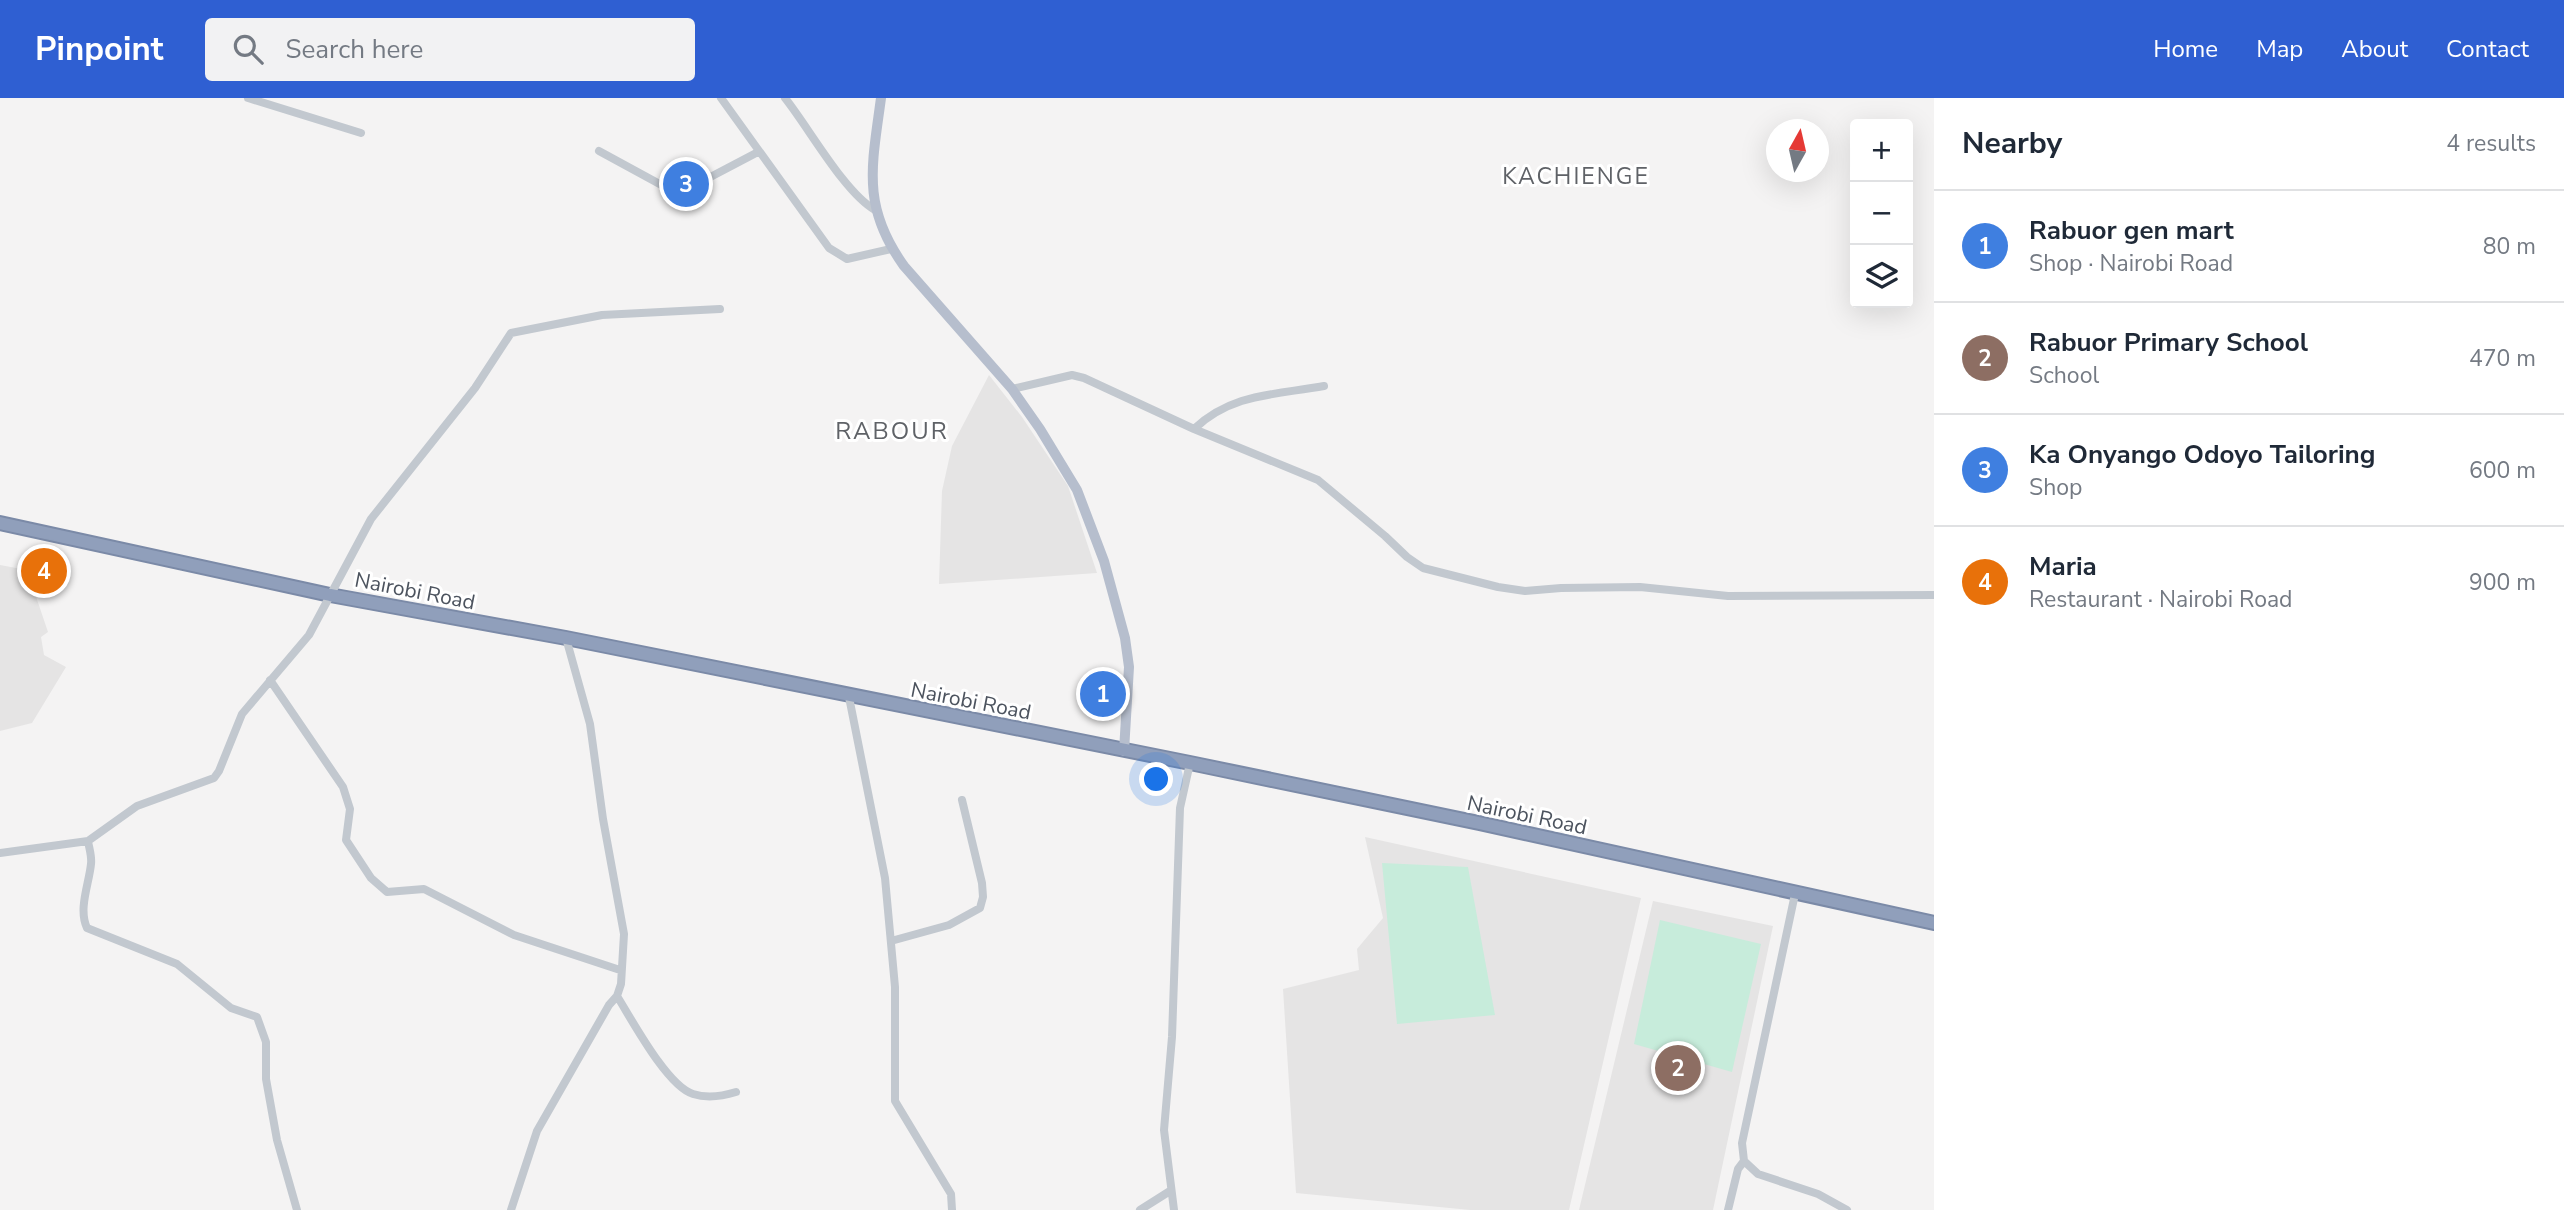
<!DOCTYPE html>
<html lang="en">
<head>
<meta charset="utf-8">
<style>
	:root { --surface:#fff; --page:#f2f2f3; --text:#1f2937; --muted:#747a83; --line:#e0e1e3; --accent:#2f5fd2 }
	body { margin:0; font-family:"Nunito Sans",sans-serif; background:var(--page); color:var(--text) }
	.controls { position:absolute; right:21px; top:21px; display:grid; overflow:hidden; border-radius:7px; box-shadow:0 7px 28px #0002 }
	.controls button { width:63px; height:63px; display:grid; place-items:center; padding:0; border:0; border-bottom:2px solid var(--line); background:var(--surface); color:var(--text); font:35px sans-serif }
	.compass { position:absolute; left:1766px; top:21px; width:63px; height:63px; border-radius:50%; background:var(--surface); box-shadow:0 7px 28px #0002; rotate:8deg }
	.you { position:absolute; left:1157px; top:682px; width:24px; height:24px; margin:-18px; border:5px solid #fff; border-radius:50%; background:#1a73e8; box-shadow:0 0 0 10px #1a73e833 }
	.badge { display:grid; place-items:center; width:46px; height:46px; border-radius:50%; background:var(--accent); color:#fff; font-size:23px; font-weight:700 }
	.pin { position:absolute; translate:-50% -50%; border:4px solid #fff; box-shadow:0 2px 7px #0006 }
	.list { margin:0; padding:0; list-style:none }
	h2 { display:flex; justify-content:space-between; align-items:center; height:91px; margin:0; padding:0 28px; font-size:30px }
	h2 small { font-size:23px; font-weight:400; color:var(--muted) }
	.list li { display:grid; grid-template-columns:46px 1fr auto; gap:21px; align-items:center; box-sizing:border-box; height:112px; padding:0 28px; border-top:2px solid var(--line) }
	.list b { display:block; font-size:26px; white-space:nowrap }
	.list p { margin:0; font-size:23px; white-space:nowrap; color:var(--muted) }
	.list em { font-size:23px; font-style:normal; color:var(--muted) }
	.icon { flex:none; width:38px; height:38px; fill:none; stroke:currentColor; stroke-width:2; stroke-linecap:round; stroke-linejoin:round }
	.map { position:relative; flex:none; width:1934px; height:1112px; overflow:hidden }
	header { display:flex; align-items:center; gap:42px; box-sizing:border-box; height:98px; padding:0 35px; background:var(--accent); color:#fff }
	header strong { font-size:33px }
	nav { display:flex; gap:38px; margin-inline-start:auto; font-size:24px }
	.search { width:490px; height:63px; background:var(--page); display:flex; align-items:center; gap:18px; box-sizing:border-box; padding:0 24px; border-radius:7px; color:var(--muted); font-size:26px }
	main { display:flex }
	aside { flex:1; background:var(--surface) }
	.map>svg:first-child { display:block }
</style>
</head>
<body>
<header>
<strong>Pinpoint</strong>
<div class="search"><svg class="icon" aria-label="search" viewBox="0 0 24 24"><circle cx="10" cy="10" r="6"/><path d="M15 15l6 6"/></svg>Search here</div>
<nav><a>Home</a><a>Map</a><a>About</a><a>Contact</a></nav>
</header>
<main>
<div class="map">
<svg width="1934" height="1112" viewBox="0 0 1934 1112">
	<rect width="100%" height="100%" fill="#f4f3f3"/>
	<path fill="#e5e4e4" d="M989 277 1022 319 1068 388 1097 475 939 486 942 393 952 348Z
		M0 467 27 472 48 534 41 539 44 557 66 569 32 625 0 633Z
		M1365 739 1641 800 1569 1112H1470L1296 1095 1283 891 1359 872 1357 851 1383 820Z
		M1653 803 1773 828 1713 1112H1579Z"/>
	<path fill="#c7ecdb" d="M1382 765 1468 769 1495 917 1397 926Z
		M1660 822 1761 846 1732 974 1634 946Z"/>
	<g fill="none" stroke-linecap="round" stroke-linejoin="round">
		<g stroke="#7b8aa7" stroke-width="16">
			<path id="highway" d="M0 425 330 497 566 540 1190 665 1479 725 1934 825"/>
		</g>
		<path stroke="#c2c8cf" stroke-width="8" d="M248 0 361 35
			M721 0 829 150 847 161 891 151
			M785 0C809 30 844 94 875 112
			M599 53 678 96 758 54
			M1012 291 1072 277 1084 280 1194 331 1318 382 1385 438 1407 459 1423 470 1498 489 1525 493 1561 490 1640 489 1728 498 1934 497
			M1194 331C1232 295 1275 297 1324 288
			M270 582 343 689 350 711 346 742 371 780 387 794 424 791 514 837 620 872
			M849 599 885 780 895 889V1003L951 1096 952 1112
			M88 743C89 750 92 758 91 766 89 786 78 811 87 830L177 866 231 910 257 919 266 944V981L277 1042 297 1112
			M0 755 88 743 137 708 214 680 219 673 242 616 309 537 371 421 475 290 511 235 602 217 720 211
			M1795 796 1742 1045 1744 1063 1758 1076 1818 1096 1847 1112
			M891 843 949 827 980 810 983 799 982 785 962 702
			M617 898C632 922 667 988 693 996 706 1000 723 998 736 994
			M511 1112 537 1033 609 907 617 898 621 886 624 836 603 721 590 626 566 540
			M1140 1112 1170 1093
			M1174 1112 1164 1032 1172 939 1180 710 1190 665
			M1728 1112 1738 1071 1744 1063"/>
		<path stroke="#b6becd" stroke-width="10" d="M881 0C872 68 861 108 904 168L1012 291 1040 331 1077 392 1104 463 1125 540 1129 569 1124 653"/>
		<use href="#highway" stroke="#909fbb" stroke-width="12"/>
	</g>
	<g text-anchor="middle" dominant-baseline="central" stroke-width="6" stroke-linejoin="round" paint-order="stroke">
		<g font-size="21" fill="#4c535e" stroke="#fff">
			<text transform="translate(415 493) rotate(11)">Nairobi Road</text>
			<text transform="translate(971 603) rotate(11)">Nairobi Road</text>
			<text transform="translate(1527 717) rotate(12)">Nairobi Road</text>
		</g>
		<g font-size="23" letter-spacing="2" fill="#5f6267" stroke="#fff">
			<text x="1576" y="78">KACHIENGE</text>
		</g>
		<g font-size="24" letter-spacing="2" fill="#5f6267" stroke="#fff">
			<text x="892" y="333">RABOUR</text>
		</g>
	</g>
</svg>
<div class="controls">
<button>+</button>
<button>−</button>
<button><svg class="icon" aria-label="layers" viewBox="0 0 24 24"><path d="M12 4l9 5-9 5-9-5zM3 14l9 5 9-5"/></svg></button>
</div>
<svg class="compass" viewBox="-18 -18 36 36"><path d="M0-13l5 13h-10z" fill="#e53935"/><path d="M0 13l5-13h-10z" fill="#747a83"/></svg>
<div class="you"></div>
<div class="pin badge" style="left:1103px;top:596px;background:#3f7fe0">1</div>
<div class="pin badge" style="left:1678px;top:970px;background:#8d6e63">2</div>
<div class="pin badge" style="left:686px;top:86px;background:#3f7fe0">3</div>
<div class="pin badge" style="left:44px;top:473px;background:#e8710a">4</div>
</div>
<aside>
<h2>Nearby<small>4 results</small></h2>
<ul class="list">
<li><span class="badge" style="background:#3f7fe0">1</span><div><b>Rabuor gen mart</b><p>Shop · Nairobi Road</p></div><em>80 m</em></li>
<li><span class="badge" style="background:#8d6e63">2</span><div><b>Rabuor Primary School</b><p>School</p></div><em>470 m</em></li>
<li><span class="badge" style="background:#3f7fe0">3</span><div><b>Ka Onyango Odoyo Tailoring</b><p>Shop</p></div><em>600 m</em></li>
<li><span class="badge" style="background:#e8710a">4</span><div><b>Maria</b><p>Restaurant · Nairobi Road</p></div><em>900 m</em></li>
</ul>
</aside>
</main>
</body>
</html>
